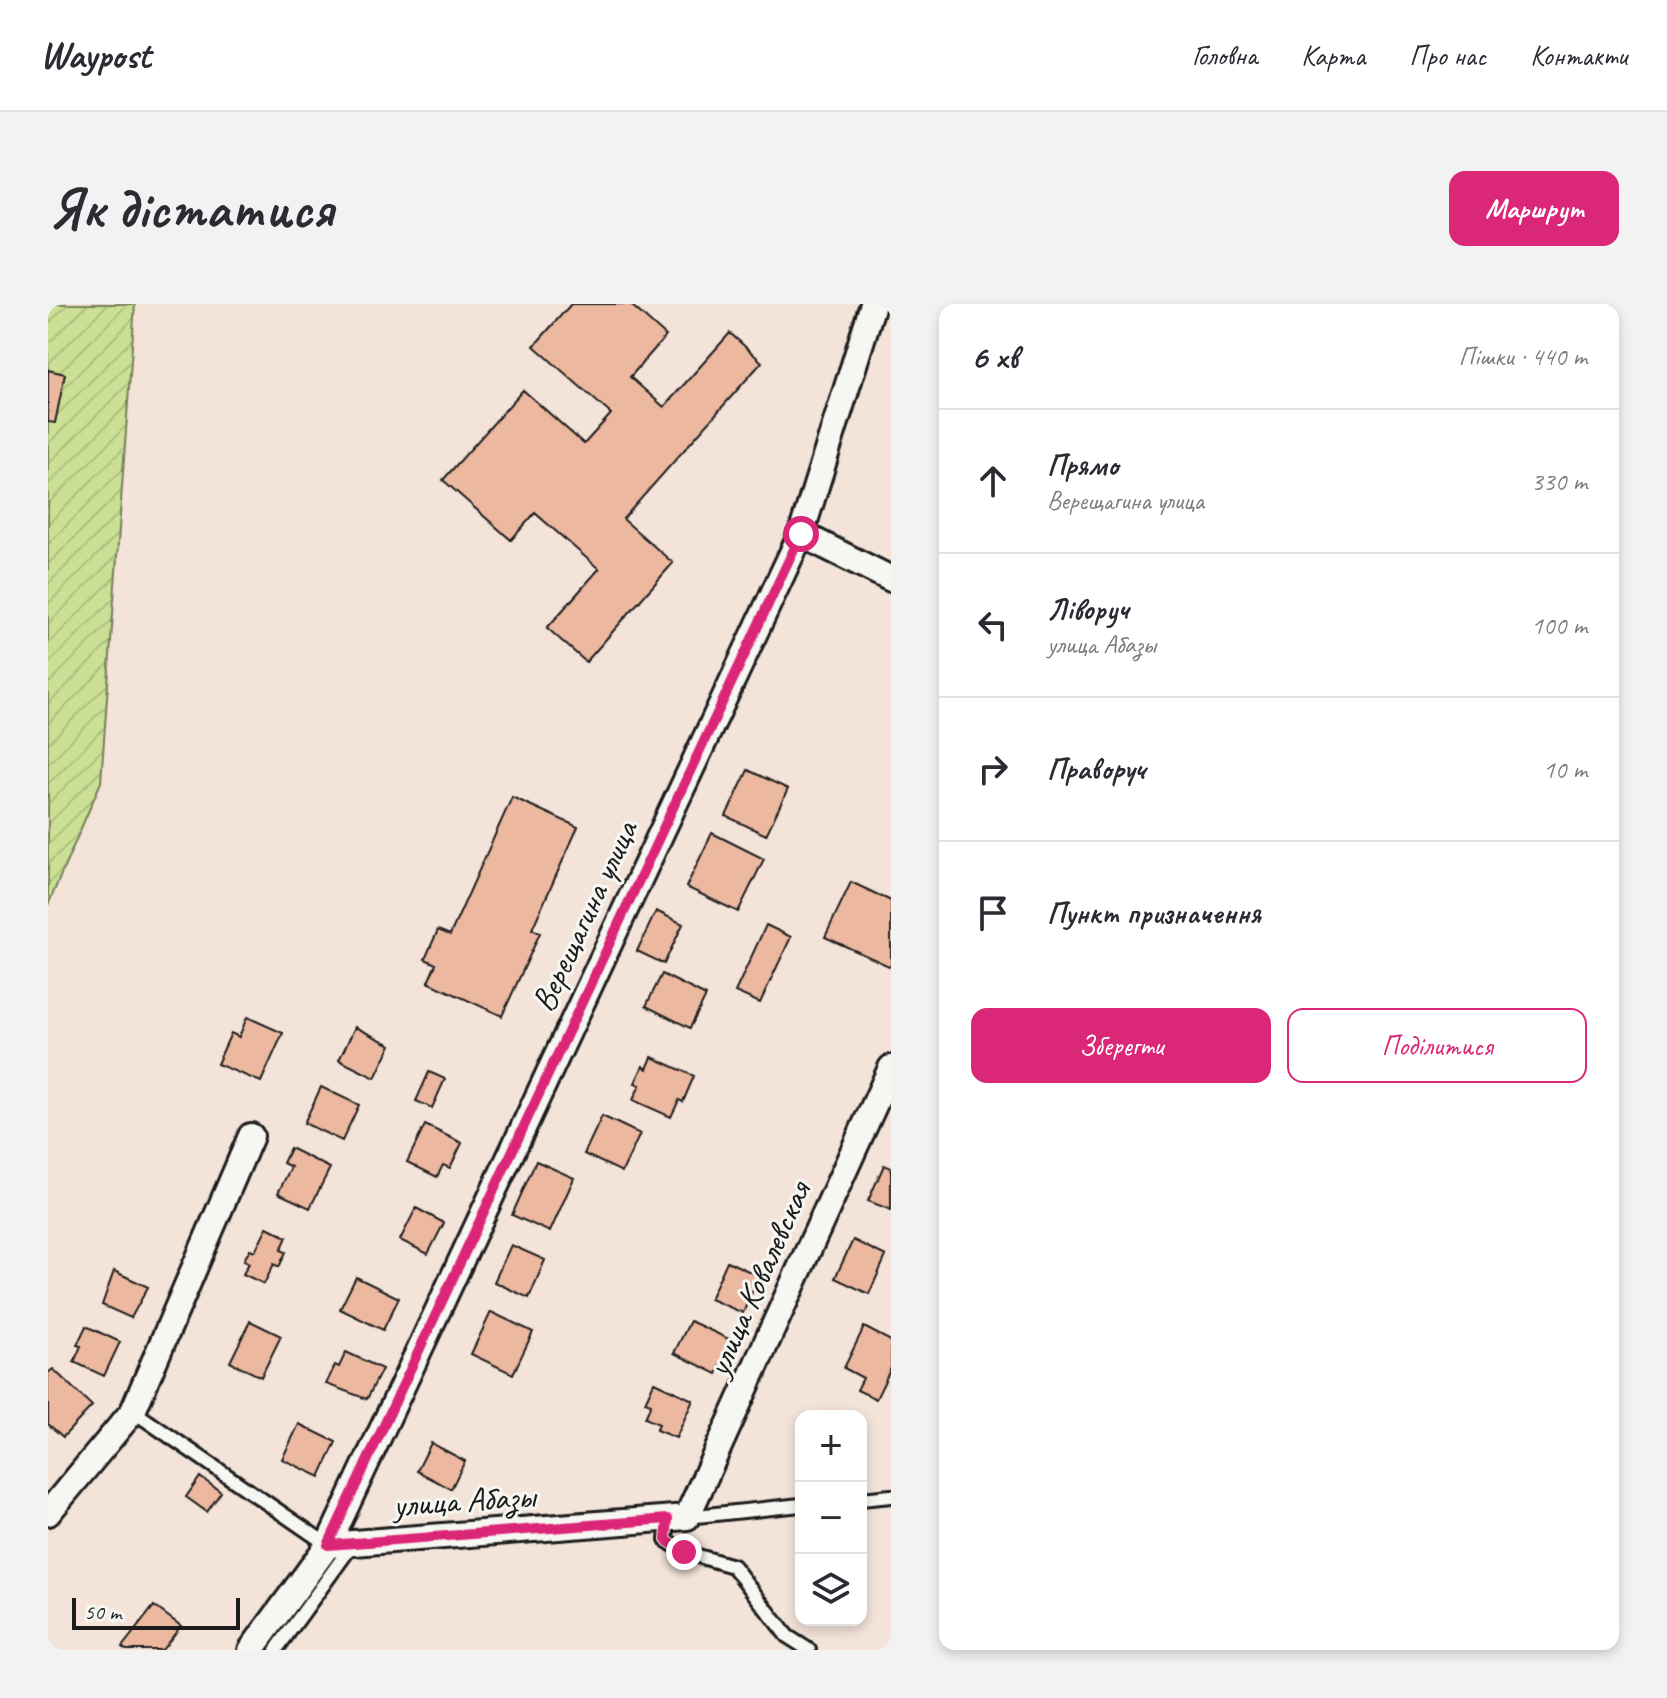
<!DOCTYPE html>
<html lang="uk">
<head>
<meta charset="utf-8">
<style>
	:root { --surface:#fff; --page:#f2f2f3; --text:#2b2b33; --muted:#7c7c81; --line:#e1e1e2; --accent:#db2777 }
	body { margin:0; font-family:Caveat,sans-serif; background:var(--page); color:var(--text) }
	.controls { position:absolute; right:24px; bottom:24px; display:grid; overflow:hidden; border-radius:16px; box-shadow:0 4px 12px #0003 }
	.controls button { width:72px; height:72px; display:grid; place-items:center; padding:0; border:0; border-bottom:2px solid var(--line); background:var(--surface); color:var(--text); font:40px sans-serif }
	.scale { position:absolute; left:24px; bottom:20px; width:168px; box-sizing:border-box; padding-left:8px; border:4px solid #1c1c1c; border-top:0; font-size:22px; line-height:28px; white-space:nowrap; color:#1c1c1c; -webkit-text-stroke:6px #f6f6f2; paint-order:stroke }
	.stop { position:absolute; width:24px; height:24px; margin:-18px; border:6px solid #db2777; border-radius:50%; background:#fff }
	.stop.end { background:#db2777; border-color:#fff; box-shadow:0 2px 8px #0008 }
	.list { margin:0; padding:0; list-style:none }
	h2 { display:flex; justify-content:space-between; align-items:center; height:104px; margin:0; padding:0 32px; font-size:34px }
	h2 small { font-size:26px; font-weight:400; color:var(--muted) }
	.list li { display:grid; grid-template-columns:52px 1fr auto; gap:24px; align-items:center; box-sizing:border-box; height:144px; padding:0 32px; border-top:2px solid var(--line) }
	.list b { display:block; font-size:30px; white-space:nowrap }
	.list p { margin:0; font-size:26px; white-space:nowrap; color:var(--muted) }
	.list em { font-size:26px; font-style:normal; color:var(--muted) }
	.actions { display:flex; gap:16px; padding:24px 32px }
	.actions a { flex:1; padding:18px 0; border:2px solid var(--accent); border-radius:16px; text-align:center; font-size:28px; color:var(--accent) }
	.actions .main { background:var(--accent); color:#fff }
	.icon { flex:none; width:44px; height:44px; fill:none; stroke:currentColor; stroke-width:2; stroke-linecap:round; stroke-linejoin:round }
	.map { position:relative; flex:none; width:843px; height:1346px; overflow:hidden; border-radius:16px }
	header { display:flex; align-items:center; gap:48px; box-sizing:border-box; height:112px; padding:0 40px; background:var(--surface); border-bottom:2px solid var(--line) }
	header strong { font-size:38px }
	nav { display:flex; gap:44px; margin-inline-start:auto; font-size:28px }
	.intro { display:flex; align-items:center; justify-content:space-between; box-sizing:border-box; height:192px; padding:0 48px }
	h1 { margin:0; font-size:56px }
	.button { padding:20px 36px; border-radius:16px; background:var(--accent); color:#fff; font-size:28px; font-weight:700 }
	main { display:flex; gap:48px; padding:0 48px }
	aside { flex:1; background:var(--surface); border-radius:16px; box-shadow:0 4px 12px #0003 }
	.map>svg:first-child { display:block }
</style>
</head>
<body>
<header>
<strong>Waypost</strong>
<nav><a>Головна</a><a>Карта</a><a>Про нас</a><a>Контакти</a></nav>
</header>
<div class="intro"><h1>Як дістатися</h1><a class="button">Маршрут</a></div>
<main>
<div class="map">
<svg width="843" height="1346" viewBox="0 0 843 1346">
	<defs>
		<pattern id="garden-furrows" width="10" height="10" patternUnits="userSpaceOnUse" patternTransform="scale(2)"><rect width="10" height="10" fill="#cbe095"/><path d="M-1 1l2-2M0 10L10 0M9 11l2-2" fill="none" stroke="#aec080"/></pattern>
	</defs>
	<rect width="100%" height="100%" fill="#f3e3d9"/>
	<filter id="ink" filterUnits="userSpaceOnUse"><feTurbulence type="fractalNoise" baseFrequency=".0125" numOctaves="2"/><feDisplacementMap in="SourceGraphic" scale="16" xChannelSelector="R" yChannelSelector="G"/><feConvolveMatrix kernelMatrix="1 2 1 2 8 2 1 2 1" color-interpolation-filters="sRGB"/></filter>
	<g filter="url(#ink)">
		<path fill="url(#garden-furrows)" stroke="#747e58" stroke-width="2" d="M0 0H87L53 478 0 601Z"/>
		<path fill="#edb8a0" stroke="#1c1c1c" stroke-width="2" d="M523 0H582L618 32 582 73 616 103 682 29 714 58 575 215 625 259 538 358 499 324 551 265 487 209 463 236 395 176 475 86 536 140 563 110 486 42Z
			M0 66 17 70 7 119 0 118Z
			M700 466 740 485 718 531 678 512Z
			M464 493 530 523 484 625 492 629 454 712 380 678 388 660 377 655 390 626 402 631Z
			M664 529 716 555 690 608 638 583Z
			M803 578 843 597V663L777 633Z
			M608 607 635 620 616 660 589 647Z
			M718 621 743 633 712 699 687 688Z
			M614 670 658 692 642 724 598 702Z
			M199 713 235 729 213 778 169 760 183 729 191 733Z
			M307 723 343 741 327 774 291 756Z
			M604 753 646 772 635 798 631 796 623 813 585 796 592 781 587 779 595 762 599 765Z
			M381 768 397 775 384 804 368 797Z
			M273 783 311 801 294 837 256 819Z
			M554 812 592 830 574 868 536 850Z
			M377 821 414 839 402 864 395 861 389 873 359 858Z
			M242 844 282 864 262 904 230 889 243 863 235 859Z
			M488 857 526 874 502 928 464 911Z
			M836 861 843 864V906L820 897Z
			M368 904 396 919 380 950 352 936Z
			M219 923 239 933 233 946 238 948 231 963 226 960 216 980 195 970 201 959 196 956 202 945 207 947Z
			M805 936 838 952 821 990 787 974Z
			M463 941 497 956 481 994 446 978Z
			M679 957 711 972 695 1009 662 995Z
			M66 967 100 983 83 1014 54 1001Z
			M308 973 351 994 335 1026 292 1005Z
			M443 1008 485 1028 465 1070 423 1050Z
			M202 1017 233 1032 213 1073 182 1058Z
			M642 1017 685 1037 669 1070 626 1049Z
			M38 1022 72 1038 56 1072 26 1058 33 1042 29 1041Z
			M816 1023 843 1037V1064L828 1095 809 1086 815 1074 796 1064Z
			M298 1048 334 1065 319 1095 278 1080 287 1061 291 1063Z
			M5 1065 44 1102 15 1133 0 1120V1069Z
			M606 1078 645 1096 628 1134 608 1126 611 1120 597 1114 603 1100 597 1098Z
			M251 1120 288 1138 272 1173 234 1155Z
			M383 1139 417 1157 403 1185 369 1167Z
			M152 1173 173 1188 159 1208 138 1193Z
			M106 1302 133 1322 114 1346H78L74 1343Z"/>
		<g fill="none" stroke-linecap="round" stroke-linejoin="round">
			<g stroke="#1c1c1c" stroke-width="18">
				<path id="service" d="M85 1107 280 1241
					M813 1195 843 1192
					M639 1213 753 1201
					M620 1215 618 1236 636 1248 685 1262 739 1332 761 1346
					M228 1346 304 1241"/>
			</g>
			<g stroke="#1c1c1c" stroke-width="30">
				<path id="minor" d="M753 230 843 275
					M0 1209 85 1107 203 832
					M280 1241 753 230 825 0
					M203 1346 280 1241 639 1213 843 764"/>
			</g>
			<use href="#service" stroke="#f6f6f2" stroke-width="12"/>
			<use href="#minor" stroke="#f6f6f2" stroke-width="24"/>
		</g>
	</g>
	<g fill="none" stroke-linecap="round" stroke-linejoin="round" filter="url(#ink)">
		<path stroke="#db2777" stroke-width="10" d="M636 1248 618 1236 620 1215 280 1241 753 230"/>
	</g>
	<g text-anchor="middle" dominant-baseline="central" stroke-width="6" stroke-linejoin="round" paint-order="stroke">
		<g font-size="34" fill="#1c1c1c" stroke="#f6f6f2">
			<text transform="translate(536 612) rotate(-65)">Верещагина улица</text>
			<text transform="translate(710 975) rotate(-66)">улица Ковалевская</text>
			<text transform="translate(416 1196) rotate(-4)">улица Абазы</text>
		</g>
	</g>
</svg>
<div class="controls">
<button>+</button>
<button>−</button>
<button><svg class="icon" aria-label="layers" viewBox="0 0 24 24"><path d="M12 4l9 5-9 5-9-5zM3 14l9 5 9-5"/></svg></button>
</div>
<div class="scale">50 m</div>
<div class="stop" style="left:753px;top:230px"></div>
<div class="stop end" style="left:636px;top:1248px"></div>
</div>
<aside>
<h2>6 хв<small>Пішки · 440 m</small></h2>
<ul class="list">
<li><svg class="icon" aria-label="ahead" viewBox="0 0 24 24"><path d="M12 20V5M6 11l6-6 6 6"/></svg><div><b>Прямо</b><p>Верещагина улица</p></div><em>330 m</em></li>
<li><svg class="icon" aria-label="left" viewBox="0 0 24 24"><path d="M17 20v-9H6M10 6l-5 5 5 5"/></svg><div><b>Ліворуч</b><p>улица Абазы</p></div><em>100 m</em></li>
<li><svg class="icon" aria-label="right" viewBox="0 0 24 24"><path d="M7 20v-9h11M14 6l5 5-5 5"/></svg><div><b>Праворуч</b></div><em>10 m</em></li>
<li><svg class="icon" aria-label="arrive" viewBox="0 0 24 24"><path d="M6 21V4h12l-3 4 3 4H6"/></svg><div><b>Пункт призначення</b></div></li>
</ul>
<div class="actions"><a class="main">Зберегти</a><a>Поділитися</a></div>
</aside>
</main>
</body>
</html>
